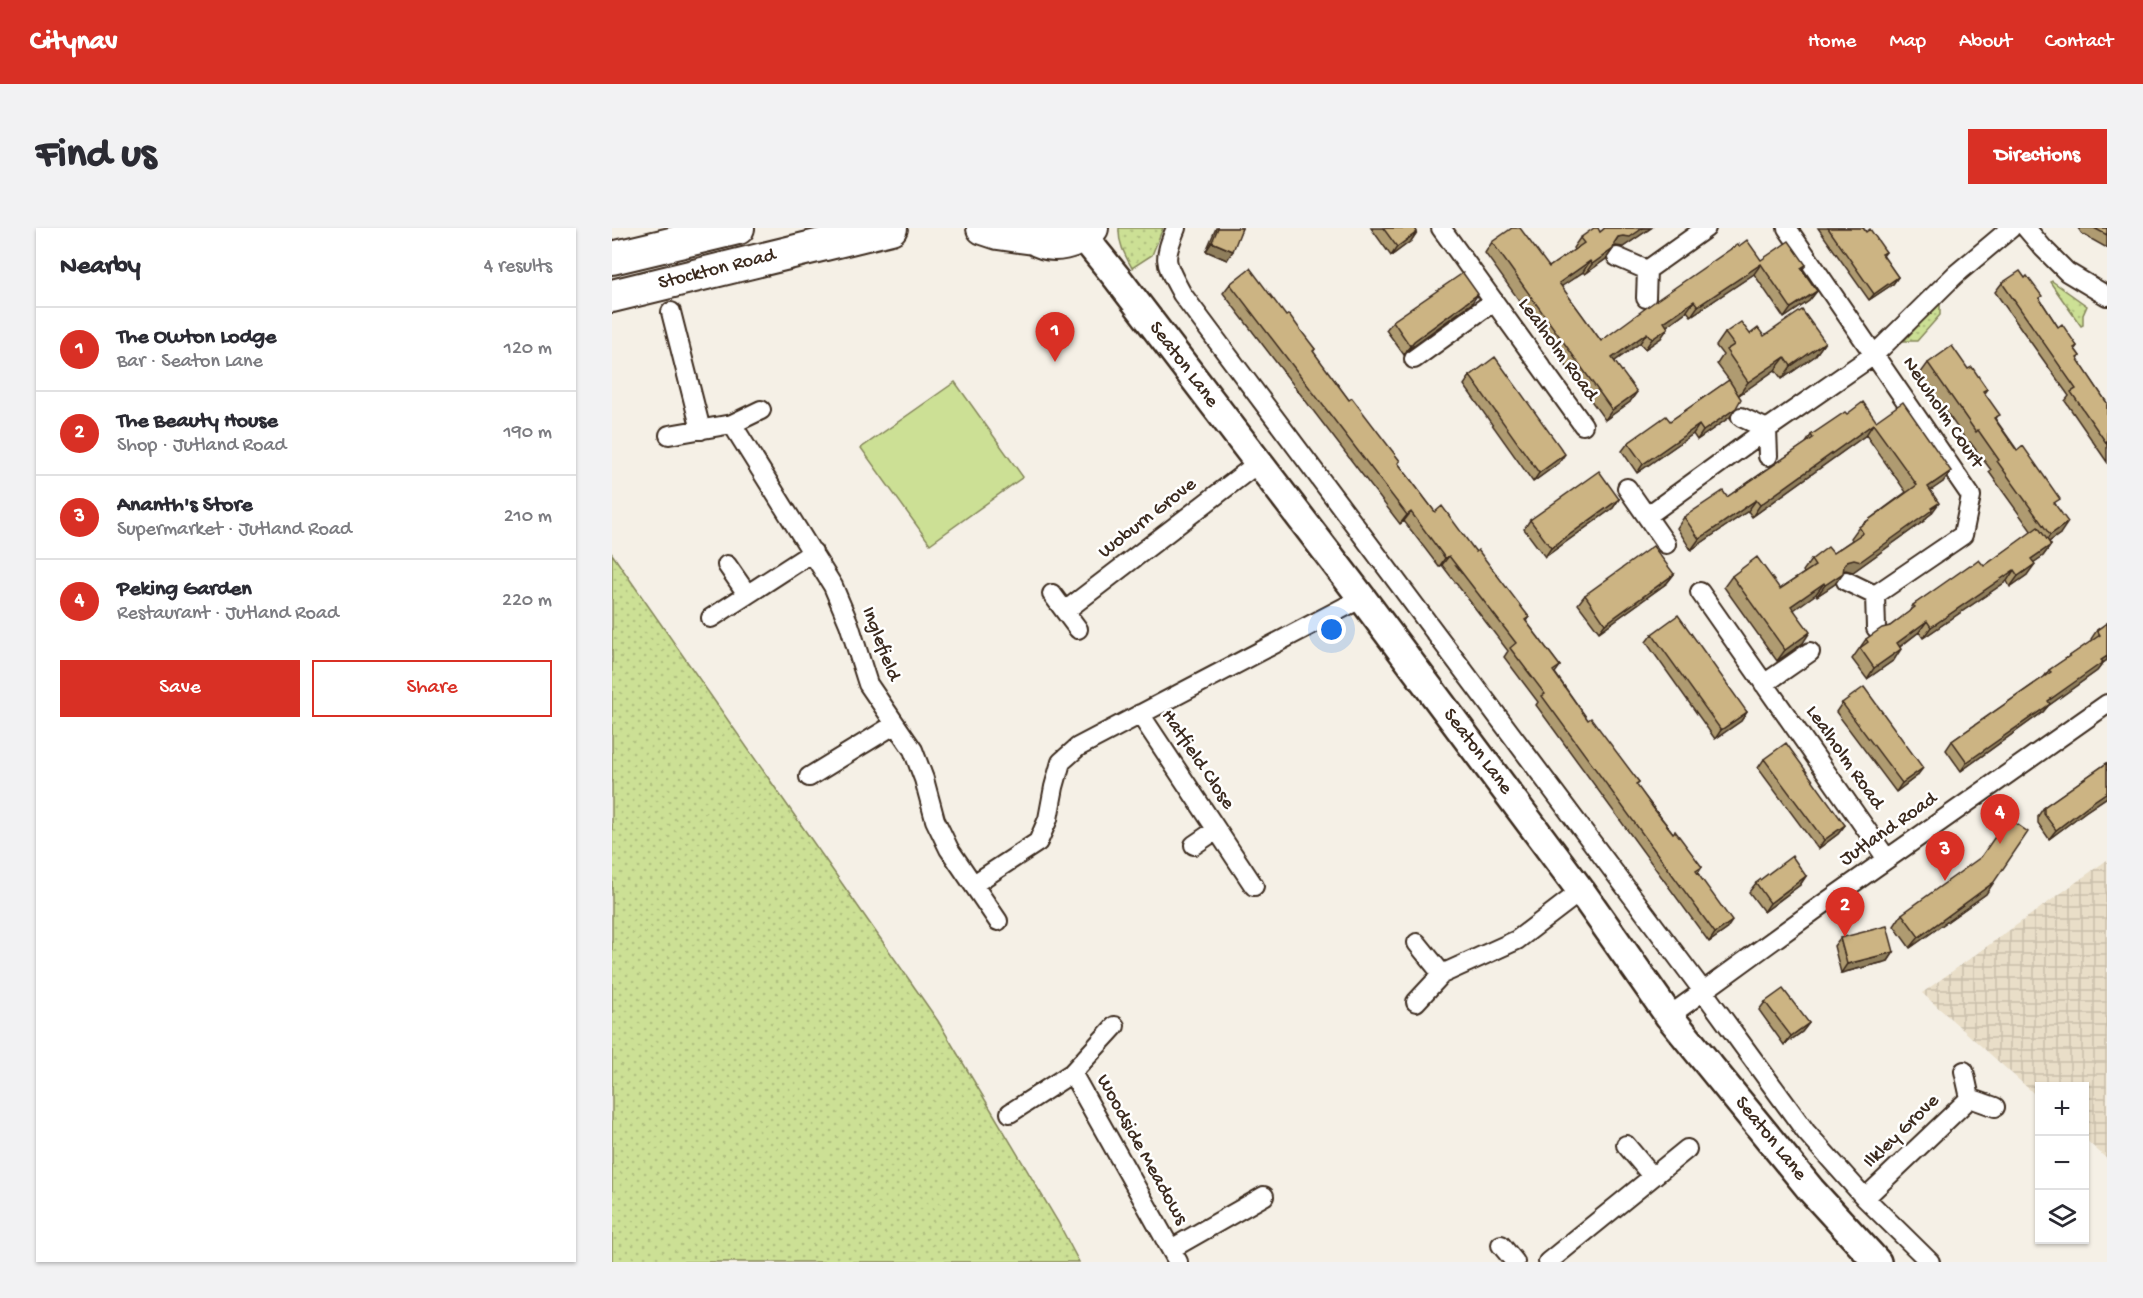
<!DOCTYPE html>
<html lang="en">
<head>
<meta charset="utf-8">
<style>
	:root { --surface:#fff; --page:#f2f2f3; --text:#2b2b33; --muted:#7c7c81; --line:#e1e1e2; --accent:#d93025 }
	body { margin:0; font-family:"Gochi Hand",sans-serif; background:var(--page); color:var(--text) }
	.controls { position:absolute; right:18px; bottom:18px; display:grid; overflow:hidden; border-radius:0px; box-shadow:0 2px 4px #0004 }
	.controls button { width:54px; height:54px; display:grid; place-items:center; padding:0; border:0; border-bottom:2px solid var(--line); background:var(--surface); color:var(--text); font:30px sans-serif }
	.you { position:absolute; left:720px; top:402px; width:21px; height:21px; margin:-15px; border:4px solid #fff; border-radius:50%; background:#1a73e8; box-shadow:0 0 0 9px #1a73e833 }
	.badge { display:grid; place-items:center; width:39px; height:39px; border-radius:50%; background:var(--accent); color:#fff; font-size:20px; font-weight:700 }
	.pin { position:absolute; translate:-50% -50px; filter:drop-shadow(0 2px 3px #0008) }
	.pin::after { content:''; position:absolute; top:32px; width:21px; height:18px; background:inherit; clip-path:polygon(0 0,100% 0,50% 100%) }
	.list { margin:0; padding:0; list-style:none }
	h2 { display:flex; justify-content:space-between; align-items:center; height:78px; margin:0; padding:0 24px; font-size:26px }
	h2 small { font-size:20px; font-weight:400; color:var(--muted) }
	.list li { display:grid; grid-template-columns:39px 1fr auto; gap:18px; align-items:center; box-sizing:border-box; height:84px; padding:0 24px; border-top:2px solid var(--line) }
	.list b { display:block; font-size:22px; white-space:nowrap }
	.list p { margin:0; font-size:20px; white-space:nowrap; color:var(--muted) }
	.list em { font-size:20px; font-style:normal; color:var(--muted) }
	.actions { display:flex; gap:12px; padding:18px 24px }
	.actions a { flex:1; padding:14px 0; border:2px solid var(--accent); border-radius:0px; text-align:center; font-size:21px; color:var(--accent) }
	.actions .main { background:var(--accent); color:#fff }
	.icon { flex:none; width:33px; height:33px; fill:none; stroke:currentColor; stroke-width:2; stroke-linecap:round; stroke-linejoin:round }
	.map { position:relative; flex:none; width:1495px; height:1034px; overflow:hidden; border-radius:0px }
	header { display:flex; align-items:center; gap:36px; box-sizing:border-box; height:84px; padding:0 30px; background:var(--accent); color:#fff }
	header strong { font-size:28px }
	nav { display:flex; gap:33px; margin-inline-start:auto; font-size:21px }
	.intro { display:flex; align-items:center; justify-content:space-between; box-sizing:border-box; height:144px; padding:0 36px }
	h1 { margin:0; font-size:42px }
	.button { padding:15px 27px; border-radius:0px; background:var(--accent); color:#fff; font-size:21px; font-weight:700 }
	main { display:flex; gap:36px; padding:0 36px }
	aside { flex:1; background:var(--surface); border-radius:0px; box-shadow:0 2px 4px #0004 }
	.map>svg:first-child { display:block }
</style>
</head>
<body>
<header>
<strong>Citynav</strong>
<nav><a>Home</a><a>Map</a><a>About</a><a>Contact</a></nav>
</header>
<div class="intro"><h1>Find us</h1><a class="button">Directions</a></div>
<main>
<aside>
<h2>Nearby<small>4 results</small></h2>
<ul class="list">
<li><span class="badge">1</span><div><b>The Owton Lodge</b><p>Bar · Seaton Lane</p></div><em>120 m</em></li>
<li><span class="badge">2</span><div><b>The Beauty House</b><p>Shop · Jutland Road</p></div><em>190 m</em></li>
<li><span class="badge">3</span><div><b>Ananth's Store</b><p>Supermarket · Jutland Road</p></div><em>210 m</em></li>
<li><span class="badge">4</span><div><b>Peking Garden</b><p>Restaurant · Jutland Road</p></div><em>220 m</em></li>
</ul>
<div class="actions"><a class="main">Save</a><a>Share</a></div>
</aside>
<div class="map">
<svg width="1495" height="1034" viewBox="0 0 1495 1034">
	<defs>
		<pattern id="industrial-grid" width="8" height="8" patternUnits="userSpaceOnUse" patternTransform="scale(1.5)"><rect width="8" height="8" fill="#e9dec8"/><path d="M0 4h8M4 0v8" fill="none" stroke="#c9bfab"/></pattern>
		<pattern id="grass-dots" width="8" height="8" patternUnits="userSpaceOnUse" patternTransform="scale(1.5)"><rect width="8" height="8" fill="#cce095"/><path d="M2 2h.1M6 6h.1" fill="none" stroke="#b0c080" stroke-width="1.8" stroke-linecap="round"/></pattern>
	</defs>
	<rect width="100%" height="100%" fill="#f5f0e6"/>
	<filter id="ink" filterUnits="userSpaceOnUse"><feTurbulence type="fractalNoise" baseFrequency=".0167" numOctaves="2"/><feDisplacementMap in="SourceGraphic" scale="12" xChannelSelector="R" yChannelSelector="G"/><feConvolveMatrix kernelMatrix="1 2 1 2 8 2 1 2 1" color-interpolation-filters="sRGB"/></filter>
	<g filter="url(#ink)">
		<path fill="url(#industrial-grid)" d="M1495 632V931L1473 911 1472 858H1428L1427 870 1310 765Z"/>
		<path fill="url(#grass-dots)" stroke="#84855a" stroke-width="1.5" d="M507 0H551L540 27 520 40C513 27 506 15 507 0Z
			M1440 53 1475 78 1471 87V97L1469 98 1438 54Z
			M1328 73V87L1305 113H1292Z
			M0 326 326 793 446 994 467 1034H0Z"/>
		<path fill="#cce095" stroke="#84855a" stroke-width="1.5" d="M343 154 411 249 318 316 249 220Z"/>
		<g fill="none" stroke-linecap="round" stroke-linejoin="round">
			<g stroke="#3b2a1e" stroke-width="22">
				<path id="minor" d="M564 0C550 34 553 34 570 66L1091 763 1194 904 1253 970 1318 1034
					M829 0 971 197
					M1175 0 1359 268 1351 307 1263 367
					M1414 0 1431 20 1455 44 1495 68
					M1005 29 1035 42 1034 70
					M1035 42 1094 0
					M59 84 89 202
					M802 131 882 73
					M1129 189 1155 201 1156 228
					M120 196 221 358 237 396 256 456 301 522 312 551 323 592 337 621 386 693
					M57 207 120 196 149 182
					M1015 260 1054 316
					M1035 288 1155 201 1263 126 1343 47 1399 0
					M115 337 135 366
					M1234 353 1263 367 1264 400
					M1088 364 1275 631
					M440 366 466 401
					M453 383 646 235
					M99 390 201 324
					M1152 456 1198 424
					M528 486 642 658
					M197 549 282 497
					M582 617 604 602
					M362 656 426 614 436 591 442 559 449 534 466 519 750 370
					M830 746 905 712 969 663
					M804 774 830 746 805 715
					M1057 788 1207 679 1495 476
					M1352 843 1358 870 1383 879
					M460 845 566 1034
					M398 885 460 845 503 798
					M1014 917 1040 948
					M1253 970 1358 870
					M889 1017 903 1034
					M559 1021 652 968
					M936 1034 1075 921"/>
			</g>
			<g stroke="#3b2a1e" stroke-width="32">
				<path id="secondary" d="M471 8 506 51 750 370 969 663 1057 788 1199 962 1265 1034"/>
			</g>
			<g stroke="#3b2a1e" stroke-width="36">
				<path id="trunk" d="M371 0 386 5 422 10
					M412 0C415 3 418 8 422 10 441 22 465 14 480 0
					M0 30 126 0
					M0 68 279 0"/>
			</g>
			<use href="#minor" stroke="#fff" stroke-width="18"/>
			<use href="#secondary" stroke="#fff" stroke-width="27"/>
			<use href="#trunk" stroke="#fff" stroke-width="32"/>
		</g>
		<path fill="#af9b71" stroke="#3b2a1e" stroke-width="1.5" d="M604 0H630L615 32 594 23Z
			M759 0H803L805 4 799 13 779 28Z
			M993 0H1039L1011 19 1004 18 1001 19V21L994 31 973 46 971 44 949 58 989 113 1127 18 1149 32 1194 37 1190 42 1205 63 1197 73 1172 90 1142 46 1079 88 1075 83 1055 98 1049 110 1033 121 1028 115 1003 133 1018 174 993 192 873 25 880 14 937 39 962 22 961 20 968 10 988 4Z
			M1206 0H1251L1274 24 1271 28 1286 49 1281 56 1257 72Z
			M1466 0H1495V20L1470 6Z
			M1390 55 1428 71 1446 99 1465 118 1463 121 1468 128 1466 132 1495 175V234L1453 173 1457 168 1383 64Z
			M618 56 674 88 703 121 701 124 737 172 788 233 786 235 823 284 864 324 917 389 914 393 948 438 943 445 976 492 1027 554 1024 557 1061 605 1090 639 1086 645 1114 702 1097 714 924 477 926 474 892 429 896 423 830 337 827 339 792 293 788 296 611 65Z
			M860 75 795 122 792 127 774 102 781 93Z
			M1113 105 1138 106 1152 108 1213 114 1203 128 1170 151 1163 142 1127 167 1118 189 1085 212 1081 206 1025 245 1010 223 1016 215 1058 193 1117 152 1105 136 1111 127 1104 118Z
			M1316 135 1356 141 1375 161 1372 165 1384 192 1444 277 1448 306 1437 314 1439 317 1431 328 1422 334 1415 347 1398 359 1395 353 1311 410 1307 404 1288 419 1282 432 1255 451 1240 431 1254 411 1278 398 1297 384 1301 377 1359 338H1372L1420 304 1377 244 1379 242 1358 214 1356 215 1308 146Z
			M858 148 947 235 921 254 852 157Z
			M1235 186 1264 193 1331 254 1318 262 1319 286 1315 289 1312 293 1241 344 1234 342 1231 343 1223 356 1205 368 1204 366 1182 381 1191 415 1165 433 1112 359 1120 348 1168 361 1192 345 1191 343 1199 332 1221 325 1240 312 1239 310 1247 299 1294 264 1254 207 1140 289 1136 283 1079 322 1065 300 1072 289 1115 269 1194 215 1199 207Z
			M1007 271 1001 280 933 329 912 301 918 292Z
			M1062 346 1055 355 987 404 966 376 973 367Z
			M1495 395V432L1491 435 1485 443 1436 478 1431 484 1349 543 1334 522 1340 513 1432 449 1437 442 1480 413 1479 411 1485 402Z
			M1040 406 1135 484 1129 493 1103 511 1034 414Z
			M1230 475 1305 548 1284 564 1224 484Z
			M1152 531 1233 597 1226 606 1206 621 1146 540Z
			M1495 535V569L1473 584 1437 611 1426 595V588L1432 579Z
			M1194 648 1188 657 1152 684 1137 664 1144 655Z
			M1374 666 1298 720 1282 698 1290 686Z
			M1228 710 1282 724 1276 733 1229 745 1222 718Z
			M1153 774 1197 795 1190 804 1172 817 1147 782Z"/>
		<path fill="#8f7e5c" stroke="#3b2a1e" stroke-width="1.5" d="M1031 0H1039L1011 19 1004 18 999 20 1006 9Z
			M805 4 799 13 779 28 785 19Z
			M600 14 621 23 615 32 594 23Z
			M1001 21 994 31 973 46 980 36Z
			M978 33 971 44 940 65 947 55Z
			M1149 36 1142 46 1079 88 1086 78Z
			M1286 49 1281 56 1257 72 1262 66Z
			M1205 63 1197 73 1172 90 1179 80Z
			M866 66 860 75 795 122 802 113Z
			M1082 73 1075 83 1045 105 1052 94Z
			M1056 100 1049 110 1033 121 1040 111Z
			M1035 105 1028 115 993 140 1000 130Z
			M1213 114 1203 128 1170 151 1179 138Z
			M1173 129 1163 142 1127 167 1136 154Z
			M1025 164 1018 174 993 192 1000 182Z
			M1124 180 1118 189 1085 212 1091 203Z
			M1261 196 1254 207 1140 289 1148 277Z
			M1087 197 1081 206 1025 245 1031 236Z
			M953 226 947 235 921 254 927 245Z
			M1339 243 1331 254 1308 270 1316 259Z
			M1007 271 1001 280 933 329 939 320Z
			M1144 272 1136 283 1079 322 1087 311Z
			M1327 275 1319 286 1315 289 1312 293 1241 344 1234 342 1227 344 1235 333Z
			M799 284 792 293 788 296 795 287Z
			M1456 294 1448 306 1431 318 1438 307Z
			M1439 317 1431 328 1411 342 1419 331Z
			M837 328 830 337 827 339 833 330Z
			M1423 336 1415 347 1398 359 1406 348Z
			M1402 342 1395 353 1311 410 1319 399Z
			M1231 345 1223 356 1205 368 1213 357Z
			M1062 346 1055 355 987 404 993 396Z
			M1212 355 1204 366 1172 389 1179 378Z
			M1315 393 1307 404 1278 426 1285 415Z
			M1198 404 1191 415 1165 433 1173 422Z
			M1289 421 1282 432 1255 451 1262 440Z
			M1495 428V432L1491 435 1485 443 1436 478 1431 484 1349 543 1355 534 1436 473Z
			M1135 484 1129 493 1103 511 1109 502Z
			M1311 540 1305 548 1284 564 1290 555Z
			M1495 564V569L1473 584 1437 611 1444 602 1479 575Z
			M1233 597 1226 606 1206 621 1212 612Z
			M1194 648 1188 657 1152 684 1158 675Z
			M1382 654 1374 666 1298 720 1307 709Z
			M1120 693 1114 702 1097 714 1103 705Z
			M1282 724 1276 733 1229 745 1235 736Z
			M1197 795 1190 804 1172 817 1179 808Z"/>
		<path fill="#ccb483" stroke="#3b2a1e" stroke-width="1.5" d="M606 0H630L621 23 600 14Z
			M771 0H803L805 4 785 19Z
			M900 0H908L937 39 972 15 968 10 982 0H986L988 4 993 0H1031L1018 9 1011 8 1006 9 1002 15 1001 21 980 36 978 33 947 55 989 113 1042 74 1126 16 1127 18 1135 12 1149 32 1177 13 1194 37 1189 40 1205 63 1179 80 1149 36 1086 78 1082 73 1052 94 1056 100 1040 111 1035 105 1000 130 1025 164 1000 182 880 14Z
			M1216 0H1251L1254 4 1258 1 1274 24 1270 26 1286 49 1262 66Z
			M1482 0H1495V7Z
			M638 40 674 88 677 86 687 100 703 121 701 123 737 172 740 170 775 216 788 233 786 235 823 284 830 278 864 324 866 322 917 389 913 392 948 438 941 443 976 492 979 490 1027 554 1024 556 1042 581 1061 605 1063 603 1090 639 1084 643 1120 693 1103 705 930 468 933 466 898 420 904 415 837 328 833 330 799 284 795 287 618 56Z
			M1408 43 1413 50 1415 48 1430 68 1427 70 1446 99 1450 96 1465 118 1462 120 1468 128 1465 130 1495 175V216L1459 164 1464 161 1390 55Z
			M851 45 866 66 802 113 798 118 781 93Z
			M1190 82 1213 114 1179 138 1173 129 1136 154 1114 122 1122 117 1113 105 1129 94 1138 106 1146 100 1152 108Z
			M1340 118 1356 141 1360 139 1375 161 1371 163 1388 187 1382 190 1405 223 1411 218 1448 271 1442 275 1456 294 1438 307 1385 233 1387 232 1366 202 1364 204 1316 135Z
			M883 129 953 226 927 245 858 148Z
			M1117 152 1129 171 1124 180 1091 203 1087 197 1031 236 1016 215 1054 188 1058 193Z
			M1251 174 1264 193 1291 174 1339 243 1316 259 1327 275 1319 280 1320 282 1249 333 1242 331 1235 333 1232 338 1231 345 1213 357 1212 355 1179 378 1198 404 1173 422 1120 348 1145 329 1168 361 1203 338 1199 332 1216 319 1221 325 1251 305 1247 299 1305 257 1261 196 1148 277 1144 272 1087 311 1072 289 1111 263 1115 269 1201 210 1199 207 1233 184 1235 186Z
			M987 243 1007 271 939 320 918 292Z
			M1426 299 1439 317 1419 331 1423 336 1406 348 1402 342 1319 399 1315 393 1285 415 1289 421 1262 440 1248 420 1256 414 1254 411 1270 400 1278 398 1303 379 1301 377 1358 337 1359 338 1367 332 1372 338Z
			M1041 318 1062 346 993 396 973 367Z
			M1066 387 1135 484 1109 502 1040 406Z
			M1495 395V428L1489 432 1491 434 1436 473 1438 476 1355 534 1340 513 1439 444 1437 442 1488 407 1485 402Z
			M1252 459 1311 540 1290 555 1230 475Z
			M1174 515 1233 597 1212 612 1152 531Z
			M1495 535V564L1479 575 1444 602 1432 586V579Z
			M1396 590 1416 604 1382 654 1307 709 1290 686 1369 629Z
			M1180 628 1194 648 1158 675 1144 655Z
			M1275 698 1282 724 1235 736 1228 710Z
			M1171 761 1197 795 1179 808 1153 774Z"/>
	</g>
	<g text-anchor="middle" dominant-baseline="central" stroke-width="5" stroke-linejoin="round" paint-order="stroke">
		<g font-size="20" fill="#3b2a1e" stroke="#fff">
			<text transform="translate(105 42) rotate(-14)">Stockton Road</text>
			<text transform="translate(945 122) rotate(54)">Lealholm Road</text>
			<text transform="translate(571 137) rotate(53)">Seaton Lane</text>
			<text transform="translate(1330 185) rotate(56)">Newholm Court</text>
			<text transform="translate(536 291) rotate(-38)">Woburn Grove</text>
			<text transform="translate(268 416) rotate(69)">Inglefield</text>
			<text transform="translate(865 524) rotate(53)">Seaton Lane</text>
			<text transform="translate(1232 530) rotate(55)">Lealholm Road</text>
			<text transform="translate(585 532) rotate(56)">Hatfield Close</text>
			<text transform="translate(1277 602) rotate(-35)">Jutland Road</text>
			<text transform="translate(1290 904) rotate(-44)">Ilkley Grove</text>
			<text transform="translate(1158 911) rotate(51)">Seaton Lane</text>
			<text transform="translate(529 922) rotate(61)">Woodside Meadows</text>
		</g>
	</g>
</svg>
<div class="controls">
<button>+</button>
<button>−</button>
<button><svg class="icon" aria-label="layers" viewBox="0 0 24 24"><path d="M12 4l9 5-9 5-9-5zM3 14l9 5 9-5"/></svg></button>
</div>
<div class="you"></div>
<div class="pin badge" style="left:443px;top:134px">1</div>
<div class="pin badge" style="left:1233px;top:709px">2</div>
<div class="pin badge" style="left:1333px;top:653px">3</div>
<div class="pin badge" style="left:1388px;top:616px">4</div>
</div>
</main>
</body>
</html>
